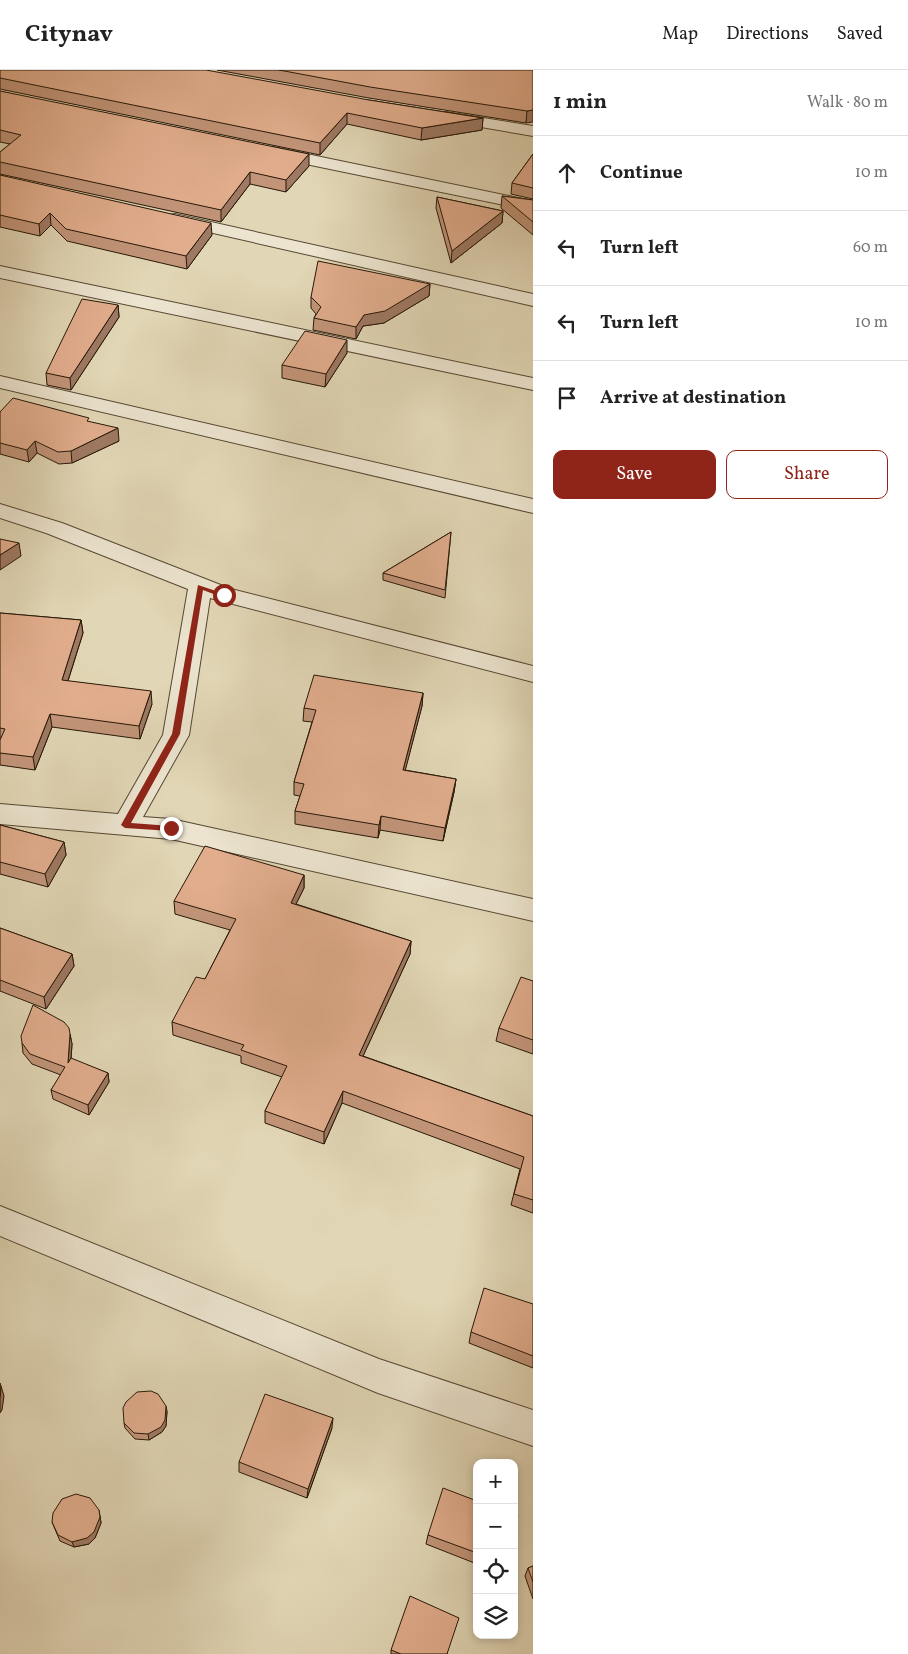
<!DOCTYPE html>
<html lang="en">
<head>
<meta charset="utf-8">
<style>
	:root { --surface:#fff; --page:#f6f6f6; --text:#222; --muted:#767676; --line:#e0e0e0; --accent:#8f2418 }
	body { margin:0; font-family:Vollkorn,serif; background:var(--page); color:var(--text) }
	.controls { position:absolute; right:15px; bottom:15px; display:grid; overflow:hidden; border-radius:10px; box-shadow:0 2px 8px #0003 }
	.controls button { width:45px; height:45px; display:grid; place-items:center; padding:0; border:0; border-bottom:1px solid var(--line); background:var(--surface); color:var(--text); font:25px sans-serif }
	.stop { position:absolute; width:15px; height:15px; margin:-11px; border:4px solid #8f2418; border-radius:50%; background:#fff }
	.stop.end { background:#8f2418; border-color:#fff; box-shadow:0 1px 5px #0008 }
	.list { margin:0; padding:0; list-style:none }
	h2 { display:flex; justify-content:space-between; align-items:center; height:65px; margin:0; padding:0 20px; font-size:21px }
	h2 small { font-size:16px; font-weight:400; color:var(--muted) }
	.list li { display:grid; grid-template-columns:32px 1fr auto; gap:15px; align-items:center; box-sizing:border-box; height:75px; padding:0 20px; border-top:1px solid var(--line) }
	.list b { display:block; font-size:19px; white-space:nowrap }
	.list em { font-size:16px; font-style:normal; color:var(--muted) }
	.actions { display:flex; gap:10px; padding:15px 20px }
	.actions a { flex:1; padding:11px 0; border:1px solid var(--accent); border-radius:10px; text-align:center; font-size:18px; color:var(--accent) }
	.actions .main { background:var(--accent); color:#fff }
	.icon { flex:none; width:28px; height:28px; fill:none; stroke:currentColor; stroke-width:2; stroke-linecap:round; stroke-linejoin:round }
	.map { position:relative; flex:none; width:533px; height:1584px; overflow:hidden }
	header { display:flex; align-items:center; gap:30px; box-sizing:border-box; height:70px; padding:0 25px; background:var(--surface); border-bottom:1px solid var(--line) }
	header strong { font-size:24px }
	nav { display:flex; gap:28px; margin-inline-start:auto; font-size:18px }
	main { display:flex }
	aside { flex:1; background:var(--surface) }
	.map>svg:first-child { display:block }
</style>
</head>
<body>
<header>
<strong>Citynav</strong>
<nav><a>Map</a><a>Directions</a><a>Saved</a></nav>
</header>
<main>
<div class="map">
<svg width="533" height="1584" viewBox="0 0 533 1584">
	<rect width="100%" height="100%" fill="#e1d6b5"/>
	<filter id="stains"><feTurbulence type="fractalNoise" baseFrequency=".004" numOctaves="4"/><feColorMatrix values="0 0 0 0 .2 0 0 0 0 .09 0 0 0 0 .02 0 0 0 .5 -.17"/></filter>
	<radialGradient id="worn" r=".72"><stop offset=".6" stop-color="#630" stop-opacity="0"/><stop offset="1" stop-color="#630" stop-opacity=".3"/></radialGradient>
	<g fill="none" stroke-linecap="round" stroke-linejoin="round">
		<g stroke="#564732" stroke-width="2">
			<path id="street" d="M446 42 533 56V66L440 50 438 47Z
				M273 77 533 131V141L267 86 265 82 267 78Z
				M175 144 533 224V236L169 153 166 149 169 145Z
				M0 196 533 308V320L0 208Z
				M0 306 533 429V443L0 318Z
				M0 434 62 453 231 519 533 596V612L210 528 189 665 143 747 171 749 533 829V851L171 769 0 754V734L118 744 163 665 188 519 46 463 0 448Z
				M0 1136 379 1289 533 1340V1376L378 1323 0 1166Z"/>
		</g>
		<use href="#street" fill="#ece4cf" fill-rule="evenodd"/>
	</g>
	<path fill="#c29579" stroke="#271707" d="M0 0 369 30 483 48 482 60 421 70 347 54 320 85 0 19Z
		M217 0H533L526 53 369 28Z
		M0 21 309 96 286 122 250 114 221 152 0 104V82L10 74 0 72Z
		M533 84V129L511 124 512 113Z
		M0 105 212 165 187 199 67 171 51 155 40 166 0 157Z
		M502 126 533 130V165L501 138Z
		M437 127 503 141 502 153 451 193 436 138Z
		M430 214 429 226 384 253 363 256 356 269 313 260 314 248 316 244 311 238V227Z
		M118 235 119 247 71 320 47 315 46 303Z
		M347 283 325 317 282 308V295Z
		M0 342 89 352 119 371 72 393 59 394 37 383 29 392 0 384Z
		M451 462 445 528 383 510V503Z
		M0 543 81 550 83 563 68 611 152 634 140 669 52 657 35 700 0 695Z
		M423 623 422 636 405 700 456 709 454 722 443 771 380 760 378 768 295 754V741L300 726 294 725V712L312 652 303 651 304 638Z
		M0 755 64 772 66 785 48 817 0 804Z
		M304 805V818L296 834 411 871 410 884 363 986 533 1046V1143L511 1135 520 1099 342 1033 324 1074 265 1053V1041L282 1007 241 993V986L173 965 172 952 205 909 230 860 175 844 174 831Z
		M0 858 72 884 74 896 46 939 0 921Z
		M533 911V984L496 971 499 958Z
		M70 964 72 974 71 989 108 1003 109 1012 89 1045 53 1029 51 1020 61 1005 32 994 23 983 22 973Z
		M533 1234V1298L469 1273 471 1262Z
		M167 1341 166 1356 162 1362 149 1370 135 1369 125 1358 124 1353Z
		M332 1358 307 1428 239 1402V1392Z
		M477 1431V1494L426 1474 428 1465Z
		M100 1446 101 1453 95 1468 89 1474 74 1477 60 1471 52 1452Z
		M533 1496V1529L525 1506 528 1498Z
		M391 1580 448 1584H391Z"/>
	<path fill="#9e7963" stroke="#271707" d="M533 40V52L526 53 527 41Z
		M347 43V54L320 85V73Z
		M483 48 482 60 421 70 422 58Z
		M309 84V96L286 122V110Z
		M250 102V114L221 152V140Z
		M503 141 502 153 451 193 452 181Z
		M50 143 51 155 40 166 39 154Z
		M211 153 212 165 187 199 186 186Z
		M430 214 429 226 384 253 363 256 356 269V257L364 245Z
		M118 235 119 247 71 320 70 308Z
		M347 270V283L325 317 326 304Z
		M118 358 119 371 72 393 71 381Z
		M35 371 37 383 29 392 27 380Z
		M19 473 21 486 0 500V485Z
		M81 550 83 563 64 623 62 610Z
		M151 621 152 634 140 669 139 656Z
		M423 623 422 636 402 713 403 700Z
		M50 644 52 657 35 700 33 687Z
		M456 709 454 722 443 771 445 758Z
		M381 746 380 760 378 768 379 755Z
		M64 772 66 785 48 817 45 804Z
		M304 805V818L290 846 291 833Z
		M411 871 410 884 358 997 359 985Z
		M72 884 74 896 46 939 44 927Z
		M70 964 72 974 70 1002 68 993Z
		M108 1003 109 1012 89 1045 88 1035Z
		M343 1021 342 1033 324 1074V1062Z
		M1 1316 4 1326 2 1340 0 1343V1327Z
		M166 1336 167 1341 166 1356 162 1362 149 1370 148 1364Z
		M333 1348 332 1358 307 1428 308 1419Z
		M99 1440 101 1453 95 1468 89 1474 74 1477 72 1472Z"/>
	<path fill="#e1ad8d" stroke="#271707" d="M0 0H206L369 30 483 48 422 58 347 43 320 73 0 8Z
		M279 0H533V40L527 41 370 17Z
		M0 21 309 84 286 110 250 102 221 140 0 92V82L21 65 0 60Z
		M533 84V118L512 113Z
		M0 105 211 153 186 186 66 159 50 143 39 154 0 145Z
		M502 126 533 130V152Z
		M437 127 503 141 452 181Z
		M318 191 430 214 385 241 364 245 356 257 314 248 321 237 311 227Z
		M82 229 118 235 70 308 46 303Z
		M305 261 347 270 326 304 282 295Z
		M13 328 89 348 87 351 118 358 71 381 58 382 35 371 27 380 0 373V342Z
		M451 462 445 520 383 503Z
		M0 469 19 473 0 485Z
		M0 543 81 550 62 610 151 621 139 656 50 644 33 687 0 683V670L5 659 0 658Z
		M314 605 423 623 403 700 456 709 445 758 381 746 379 755 295 741 304 714 294 712 316 640 304 638Z
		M0 755 64 772 45 804 0 792Z
		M205 776 304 805 291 833 411 871 359 985 533 1046V1130L514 1124 524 1087 343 1021 324 1062 265 1041 287 996 241 980 244 975 172 952 196 907 205 909 236 849 174 831Z
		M0 858 72 884 44 927 0 910Z
		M521 907 533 911V970L499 958Z
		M33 935 64 952 69 958 70 964 68 993 71 988 108 1003 88 1035 51 1020 65 997 30 984 22 973 21 966Z
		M484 1218 533 1234V1286L471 1262Z
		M0 1313 1 1316 0 1327Z
		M151 1321 158 1324 166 1336 165 1350 161 1357 148 1364 134 1363 124 1353 123 1338 126 1332 137 1322Z
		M265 1324 333 1348 308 1419 239 1392Z
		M443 1418 477 1431V1483L428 1465Z
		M76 1424 90 1428 99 1440 100 1447 94 1462 87 1468 72 1472 58 1465 52 1452 53 1443 62 1429Z
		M514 1445 518 1446 514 1458Z
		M533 1496V1512L528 1498Z
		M410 1526 459 1548 447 1584H401L391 1580Z"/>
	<path fill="#8f2418" d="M198 515 228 525 224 528 203 520 180 664 131 753 171 756 175 758 171 761 125 758 121 755 172 664Z"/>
	<rect width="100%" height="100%" filter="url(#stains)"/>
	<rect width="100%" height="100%" fill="url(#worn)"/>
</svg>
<div class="controls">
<button>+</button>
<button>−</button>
<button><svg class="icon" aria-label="locate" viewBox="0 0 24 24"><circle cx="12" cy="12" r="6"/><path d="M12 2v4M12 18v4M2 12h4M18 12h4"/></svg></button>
<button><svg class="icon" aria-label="layers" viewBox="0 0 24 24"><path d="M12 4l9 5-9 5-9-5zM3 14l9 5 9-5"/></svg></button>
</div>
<div class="stop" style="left:224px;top:525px"></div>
<div class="stop end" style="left:171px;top:758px"></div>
</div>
<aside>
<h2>1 min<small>Walk · 80 m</small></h2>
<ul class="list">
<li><svg class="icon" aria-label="ahead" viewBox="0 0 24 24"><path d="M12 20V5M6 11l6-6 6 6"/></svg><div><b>Continue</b></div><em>10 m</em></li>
<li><svg class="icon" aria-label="left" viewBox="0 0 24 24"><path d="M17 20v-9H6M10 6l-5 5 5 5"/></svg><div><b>Turn left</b></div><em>60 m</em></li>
<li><svg class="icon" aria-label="left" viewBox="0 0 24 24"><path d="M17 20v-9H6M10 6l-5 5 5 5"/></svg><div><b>Turn left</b></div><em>10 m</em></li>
<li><svg class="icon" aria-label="arrive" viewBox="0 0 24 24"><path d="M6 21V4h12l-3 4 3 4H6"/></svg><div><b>Arrive at destination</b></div></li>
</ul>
<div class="actions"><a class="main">Save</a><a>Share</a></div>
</aside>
</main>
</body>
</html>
